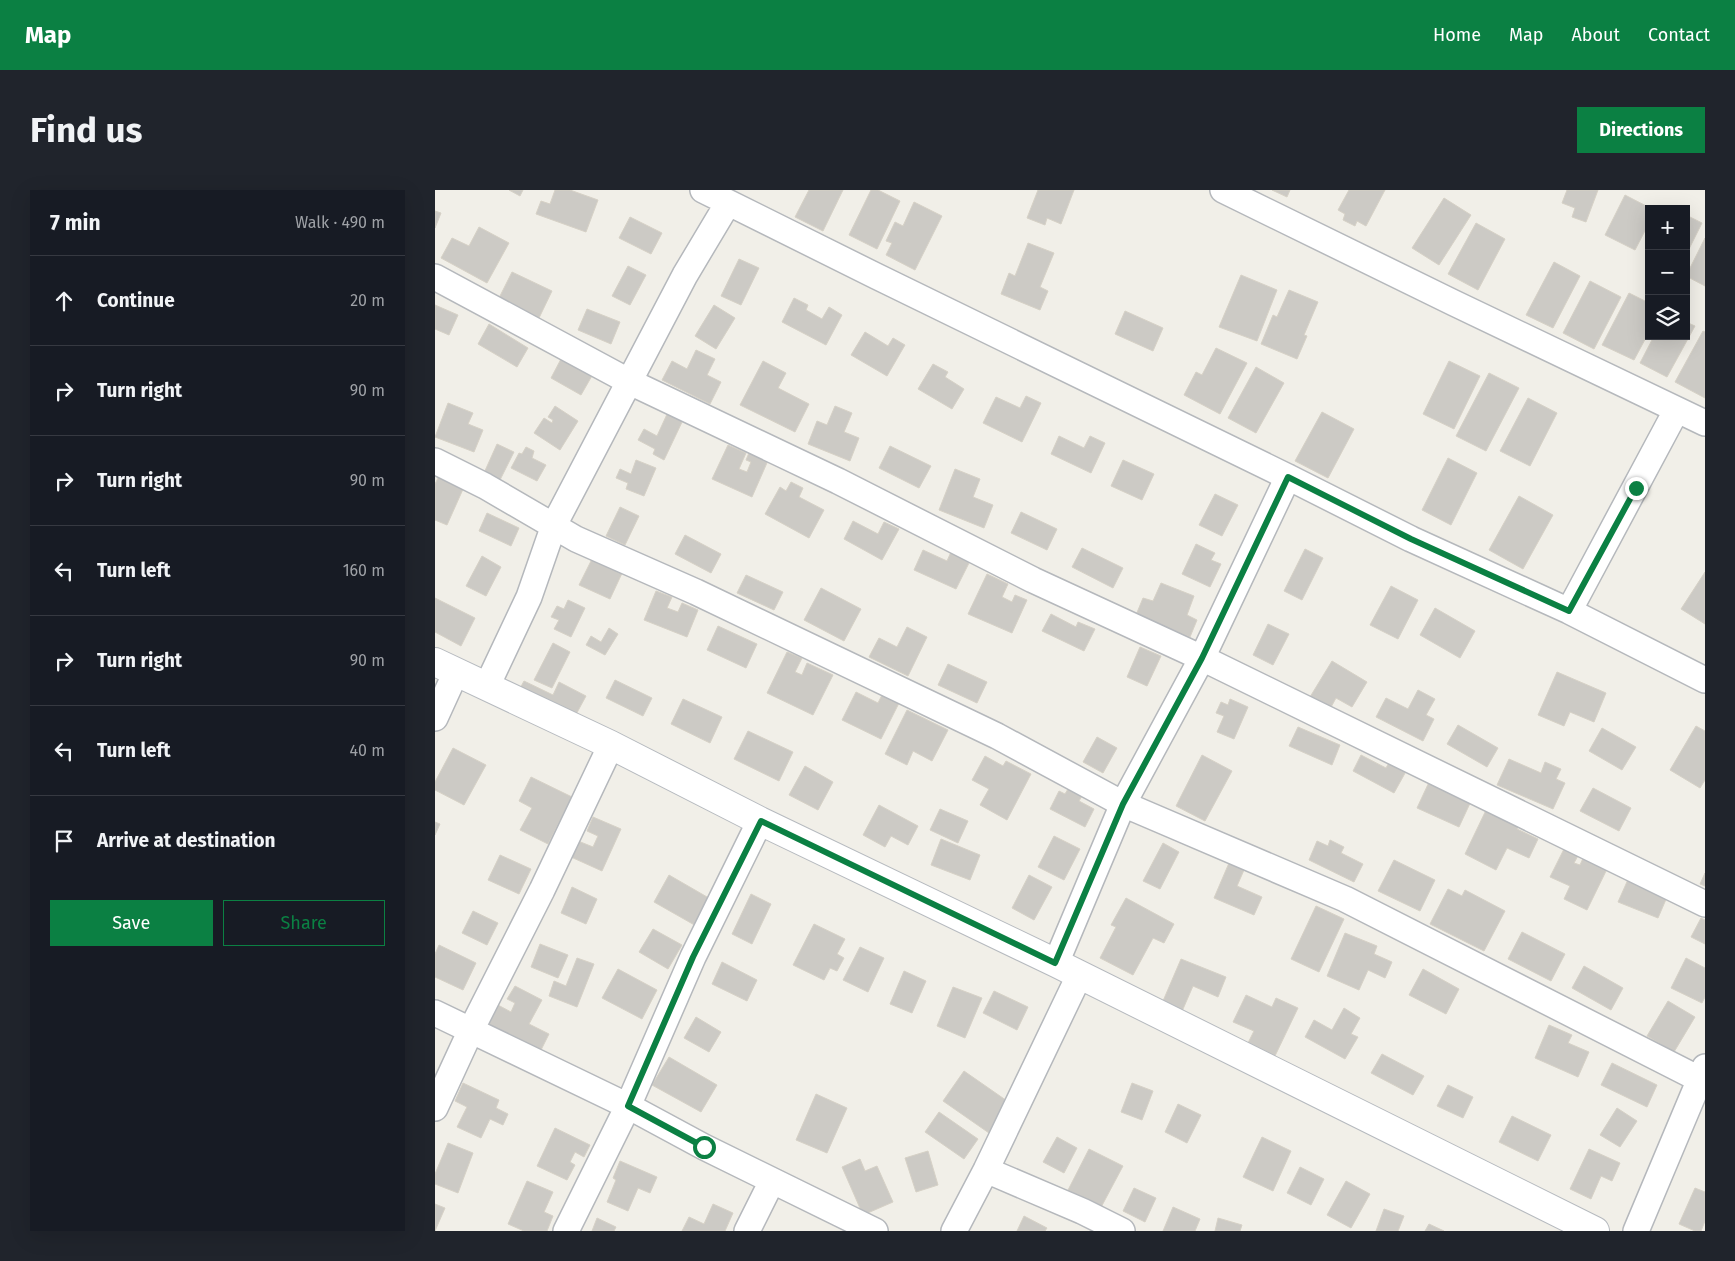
<!DOCTYPE html>
<html lang="en">
<head>
<meta charset="utf-8">
<style>
	:root { --surface:#171b24; --page:#20242c; --text:#f1f3f6; --muted:#9ea1a6; --line:#363941; --accent:#0b8043 }
	body { margin:0; font-family:"Fira Sans",sans-serif; background:var(--page); color:var(--text) }
	.controls { position:absolute; right:15px; top:15px; display:grid; overflow:hidden; border-radius:0px; box-shadow:0 5px 20px #0002 }
	.controls button { width:45px; height:45px; display:grid; place-items:center; padding:0; border:0; border-bottom:1px solid var(--line); background:var(--surface); color:var(--text); font:25px sans-serif }
	.stop { position:absolute; width:15px; height:15px; margin:-11px; border:4px solid #0b8043; border-radius:50%; background:#fff }
	.stop.end { background:#0b8043; border-color:#fff; box-shadow:0 1px 5px #0008 }
	.list { margin:0; padding:0; list-style:none }
	h2 { display:flex; justify-content:space-between; align-items:center; height:65px; margin:0; padding:0 20px; font-size:21px }
	h2 small { font-size:16px; font-weight:400; color:var(--muted) }
	.list li { display:grid; grid-template-columns:32px 1fr auto; gap:15px; align-items:center; box-sizing:border-box; height:90px; padding:0 20px; border-top:1px solid var(--line) }
	.list b { display:block; font-size:19px; white-space:nowrap }
	.list em { font-size:16px; font-style:normal; color:var(--muted) }
	.actions { display:flex; gap:10px; padding:15px 20px }
	.actions a { flex:1; padding:11px 0; border:1px solid var(--accent); border-radius:0px; text-align:center; font-size:18px; color:var(--accent) }
	.actions .main { background:var(--accent); color:#fff }
	.icon { flex:none; width:28px; height:28px; fill:none; stroke:currentColor; stroke-width:2; stroke-linecap:round; stroke-linejoin:round }
	.map { position:relative; flex:none; width:1270px; height:1041px; overflow:hidden; border-radius:0px }
	header { display:flex; align-items:center; gap:30px; box-sizing:border-box; height:70px; padding:0 25px; background:var(--accent); color:#fff }
	header strong { font-size:24px }
	nav { display:flex; gap:28px; margin-inline-start:auto; font-size:18px }
	.intro { display:flex; align-items:center; justify-content:space-between; box-sizing:border-box; height:120px; padding:0 30px }
	h1 { margin:0; font-size:35px }
	.button { padding:12px 22px; border-radius:0px; background:var(--accent); color:#fff; font-size:18px; font-weight:700 }
	main { display:flex; gap:30px; padding:0 30px }
	aside { flex:1; background:var(--surface); border-radius:0px; box-shadow:0 5px 20px #0002 }
	.map>svg:first-child { display:block }
</style>
</head>
<body>
<header>
<strong>Map</strong>
<nav><a>Home</a><a>Map</a><a>About</a><a>Contact</a></nav>
</header>
<div class="intro"><h1>Find us</h1><a class="button">Directions</a></div>
<main>
<aside>
<h2>7 min<small>Walk · 490 m</small></h2>
<ul class="list">
<li><svg class="icon" aria-label="ahead" viewBox="0 0 24 24"><path d="M12 20V5M6 11l6-6 6 6"/></svg><div><b>Continue</b></div><em>20 m</em></li>
<li><svg class="icon" aria-label="right" viewBox="0 0 24 24"><path d="M7 20v-9h11M14 6l5 5-5 5"/></svg><div><b>Turn right</b></div><em>90 m</em></li>
<li><svg class="icon" aria-label="right" viewBox="0 0 24 24"><path d="M7 20v-9h11M14 6l5 5-5 5"/></svg><div><b>Turn right</b></div><em>90 m</em></li>
<li><svg class="icon" aria-label="left" viewBox="0 0 24 24"><path d="M17 20v-9H6M10 6l-5 5 5 5"/></svg><div><b>Turn left</b></div><em>160 m</em></li>
<li><svg class="icon" aria-label="right" viewBox="0 0 24 24"><path d="M7 20v-9h11M14 6l5 5-5 5"/></svg><div><b>Turn right</b></div><em>90 m</em></li>
<li><svg class="icon" aria-label="left" viewBox="0 0 24 24"><path d="M17 20v-9H6M10 6l-5 5 5 5"/></svg><div><b>Turn left</b></div><em>40 m</em></li>
<li><svg class="icon" aria-label="arrive" viewBox="0 0 24 24"><path d="M6 21V4h12l-3 4 3 4H6"/></svg><div><b>Arrive at destination</b></div></li>
</ul>
<div class="actions"><a class="main">Save</a><a>Share</a></div>
</aside>
<div class="map">
<svg width="1270" height="1041" viewBox="0 0 1270 1041">
	<rect width="100%" height="100%" fill="#f1efe8"/>
	<path fill="#cccac5" stroke="#d6d1c6" d="M74 0H88L85 6Z
		M120 0H135L163 10 151 42 101 24 106 11 115 14Z
		M374 0H408L388 41 360 27Z
		M436 0H443L465 11 442 59 414 45Z
		M603 0H639L626 34 612 28 610 35 592 28Z
		M837 0H855L852 7Z
		M914 0H950L931 36 922 31 920 36 908 30 910 24 903 20Z
		M1132 0H1163L1151 32 1137 27 1140 18 1127 13Z
		M1190 5 1217 19H1214V33L1200 60 1170 45Z
		M1009 8 1036 25 1004 75 977 58Z
		M479 12 507 26 480 80 451 65 457 53 451 51 460 32 468 36Z
		M0 21 6 23 0 38Z
		M1251 25 1267 33 1251 65Z
		M195 27 227 43 216 64 184 48Z
		M1041 33 1070 49 1043 100 1013 84Z
		M44 37 74 53 52 93 6 68 17 48 34 56Z
		M1270 48V96L1251 86Z
		M593 53 619 63 605 97 613 101 605 120 566 104 574 83 580 86Z
		M304 69 324 78 306 115 286 106Z
		M1119 72 1145 86 1118 138 1091 125Z
		M193 76 211 85 195 115 177 106Z
		M77 82 117 101 104 128 64 108Z
		M806 85 842 100 822 151 784 137Z
		M1155 91 1186 107 1159 159 1128 143Z
		M854 100 883 112 869 145 872 146 862 169 826 154 838 125 842 127Z
		M1194 103 1214 113V142L1199 170 1167 155Z
		M359 108 373 115 371 120 387 129 394 117 407 125 391 155 347 132Z
		M0 115 23 125 14 145 0 139Z
		M279 115 300 128 281 159 260 146Z
		M152 119 185 132 176 154 143 140Z
		M690 121 728 138 718 161 680 144Z
		M1251 132 1260 136 1232 187 1205 173 1219 146H1251Z
		M54 134 93 158 82 177 43 154Z
		M1268 141 1270 142V208L1240 192Z
		M430 142 453 156 458 148 470 155 452 186 416 165Z
		M781 158 812 173 785 224 749 205 761 182 767 185Z
		M261 160 280 169 272 185 286 192 275 214 227 190 237 171 252 179Z
		M139 168 158 184 146 205 116 188 126 169 135 174Z
		M328 171 351 183 343 198 374 214 360 242 305 215Z
		M1014 171 1045 186 1019 239 988 224Z
		M498 174 513 182 510 187 529 199 517 219 483 199Z
		M821 177 849 193 821 243 793 228Z
		M1054 183 1084 198 1051 261 1021 246Z
		M591 206 606 213 587 252 548 233 561 207 585 218Z
		M1093 208 1122 223 1095 276 1065 261Z
		M13 213 38 223 33 234 48 240 39 262 0 247Z
		M120 216 143 231 125 260 99 243 109 228 117 233 118 230 113 227Z
		M400 216 417 223 409 242 424 248 415 271 373 254 382 231 392 235Z
		M233 222 248 230 229 270 218 264 220 259 203 250 209 239 222 246Z
		M887 222 919 239 893 288 860 271Z
		M624 246 649 258 655 246 670 253 656 283 616 264Z
		M62 254 79 262 65 290 49 283Z
		M293 255 311 263 304 279 312 282 316 272 311 270 316 258 335 266 317 307 277 289Z
		M455 256 496 276 484 298 444 278Z
		M91 257 99 261 97 268 111 275 102 291 76 278 84 263 87 264Z
		M1013 268 1042 283 1016 335 987 320Z
		M201 270 221 278 209 306 191 299 193 293 181 288 185 279 196 284Z
		M688 270 719 284 707 310 676 296Z
		M520 279 545 289 538 307 558 315 549 338 504 320Z
		M4 286 29 297 12 335 0 330V294Z
		M356 292 368 298 364 307 389 320 374 348 330 324 345 297 351 301Z
		M780 304 803 315 787 346 764 335Z
		M1084 306 1118 325 1088 379 1054 360Z
		M185 317 204 326 190 355 171 346Z
		M586 322 622 339 612 360 576 343Z
		M52 323 84 338 76 356 44 341Z
		M418 331 443 344 449 332 464 339 447 370 409 349Z
		M250 345 286 364 276 383 240 364Z
		M761 354 780 363 776 370 786 374 775 397 747 384Z
		M647 358 688 378 678 398 637 377Z
		M870 359 888 368 867 410 849 401Z
		M488 360 512 371 516 362 535 371 521 399 479 380Z
		M159 365 189 379 175 409 144 395Z
		M47 366 66 377 51 406 31 396Z
		M1270 382V434L1246 419Z
		M552 384 573 394 567 407 577 412 580 405 592 410 577 443 533 424Z
		M311 385 348 402 339 420 302 403Z
		M726 393 759 406 752 425 762 430 755 447 701 425 708 408 718 411Z
		M956 396 983 410 963 449 935 435Z
		M386 398 426 419 409 451 369 430Z
		M221 401 237 407 232 418 243 422 247 413 263 420 252 447 209 430Z
		M0 408 40 428 26 456 0 442Z
		M133 410 150 418 136 447 119 439 124 430 116 427 122 416 129 419Z
		M1000 418 1040 441 1025 468 985 445Z
		M616 424 641 437 643 432 660 439 649 461 607 441Z
		M833 434 854 444 838 475 818 465Z
		M283 436 322 454 311 478 272 460Z
		M472 437 492 447 473 486 434 467 444 448 462 457Z
		M174 438 183 444 170 465 151 455 156 446 166 452Z
		M118 453 135 462 117 498 99 490Z
		M705 457 726 466 712 496 692 487Z
		M352 462 367 468 360 482 367 485 372 473 398 485 378 525 332 503Z
		M897 471 932 492 917 517 901 508 895 519 875 507Z
		M513 474 552 492 542 513 503 495Z
		M1122 482 1171 503 1159 532 1135 522 1129 536 1103 525Z
		M180 490 217 508 208 526 171 508Z
		M89 491 118 505 124 492 151 506 138 530 83 502Z
		M450 499 467 507 446 549 407 530 421 502 443 513Z
		M983 500 1000 509 991 525 999 529 988 551 941 527 951 508 973 519Z
		M248 509 287 527 275 553 236 534Z
		M795 509 813 517 799 549 782 542 789 526 781 523 786 512 793 515Z
		M472 520 513 540 497 571 478 561 472 575 450 564Z
		M1023 535 1063 558 1052 577 1012 554Z
		M1261 536 1270 541V590L1265 598 1235 580Z
		M863 537 905 555 897 575 854 556Z
		M1167 538 1201 557 1187 580 1154 561Z
		M313 541 358 562 344 591 299 569Z
		M662 547 682 558 668 583 648 572Z
		M18 558 51 575 29 615 0 600V592Z
		M767 565 797 581 770 631 741 616Z
		M926 565 951 578 957 567 974 576 959 603 918 581Z
		M550 566 568 576 571 571 596 584 572 630 545 615 554 599 537 590Z
		M1074 569 1106 583 1110 572 1126 579 1121 589 1130 593 1118 619 1062 595Z
		M370 576 398 592 383 620 354 605Z
		M96 587 137 607 113 654 85 640 97 618 84 611Z
		M995 590 1037 609 1024 637 982 618Z
		M1158 598 1196 618 1184 641 1145 621Z
		M633 599 647 606 644 611 659 619 650 637 615 619 624 601 630 604Z
		M444 615 483 636 473 655 456 646 450 657 428 645Z
		M1053 616 1086 632 1082 639 1103 649 1094 668 1072 658 1061 680 1030 664Z
		M505 619 533 631 523 653 495 640Z
		M158 627 186 639 167 681 136 667 143 651 158 657 163 646 152 641Z
		M0 632 5 634 0 645Z
		M619 646 645 659 629 690 603 677Z
		M506 649 545 665 535 690 496 675Z
		M895 650 909 657 906 663 928 674 919 692 874 670 882 651 893 656Z
		M728 653 744 662 725 699 708 691Z
		M1130 657 1144 664 1139 673 1145 675 1149 666 1173 677 1152 720 1129 709 1135 696 1115 687Z
		M65 665 96 679 84 704 53 690Z
		M959 670 1000 690 985 721 943 701Z
		M794 673 809 680 802 696 827 707 819 725 779 708Z
		M1270 683V696L1265 694Z
		M234 685 279 711 263 737 219 712Z
		M594 685 617 697 599 730 577 718Z
		M1195 685 1232 707 1223 728 1183 712Z
		M137 697 162 709 151 734 126 723Z
		M1013 699 1027 706 1030 700 1070 721 1049 761 995 734Z
		M316 704 336 714 317 754 297 744Z
		M691 708 739 734 729 753 718 748 698 785 665 768 681 737 676 735Z
		M881 716 909 729 884 782 856 769Z
		M38 721 63 733 52 755 27 743Z
		M1266 728 1270 730V754L1256 747Z
		M379 734 410 749 402 764 409 768 402 781 395 778 389 790 358 775Z
		M218 739 247 755 233 779 204 762Z
		M1087 742 1130 764 1116 791 1073 769Z
		M910 743 942 756 939 764 957 772 950 788 933 780 924 800 892 786Z
		M105 754 133 765 123 788 96 777Z
		M4 755 41 773 28 800 0 787V764Z
		M425 757 449 768 433 802 408 790Z
		M142 768 159 774 142 817 114 806 119 791 131 796Z
		M1251 768 1270 778V807L1267 813 1236 798Z
		M746 769 791 787 783 807 758 796 745 826 725 818Z
		M287 772 322 790 312 811 277 794Z
		M1149 776 1188 798 1176 820 1137 798Z
		M183 779 222 800 207 829 167 808Z
		M988 779 1024 799 1011 824 974 805Z
		M469 781 491 791 477 823 455 814Z
		M80 796 107 810 94 834 114 844 104 864 52 837 63 815 76 822 80 813 72 809Z
		M518 797 547 808 530 848 502 836Z
		M559 801 593 817 582 840 548 823Z
		M811 805 837 817 841 808 863 818 839 868 812 855 819 841 798 832Z
		M1233 811 1260 827 1239 862 1212 846Z
		M909 818 925 828 916 844 923 847 910 869 870 847 879 830 897 840Z
		M261 827 286 842 274 862 249 848Z
		M1114 835 1137 845 1133 853 1154 862 1143 887 1100 868Z
		M947 864 989 886 978 905 936 883Z
		M234 867 282 895 266 922 217 895Z
		M1177 873 1222 895 1212 917 1166 895Z
		M529 881 575 913 554 943 508 911Z
		M28 893 64 910 61 918 73 924 68 935 55 929 46 948 22 937 32 917 20 911Z
		M697 893 718 901 707 930 686 922Z
		M1013 895 1038 907 1028 928 1002 916Z
		M381 904 412 918 392 963 361 950Z
		M743 914 766 925 752 953 730 942Z
		M1182 918 1202 931 1185 957 1165 945Z
		M504 922 543 949 529 969 490 942Z
		M1077 926 1116 945 1103 971 1064 952Z
		M120 938 155 955 149 967 140 962 135 972 140 975 132 990 102 976Z
		M622 947 642 958 629 983 608 972Z
		M827 947 856 961 838 1001 808 987Z
		M13 953 38 963 23 1003 0 994V984Z
		M654 959 688 976 663 1023 630 1006Z
		M1154 959 1185 973 1177 991 1166 986 1156 1009 1135 999Z
		M493 961 503 995 481 1002 470 968Z
		M425 969 430 981 442 976 458 1012 428 1025 407 977Z
		M185 971 222 987 215 1003 203 998 193 1021 172 1012 181 990 178 988Z
		M865 977 889 989 876 1015 852 1003Z
		M92 991 118 1002 109 1022 118 1026 112 1041H89L73 1034Z
		M911 991 935 1004 916 1038 892 1025Z
		M699 998 721 1008 710 1032 688 1021Z
		M1260 998 1270 1002V1031L1266 1041H1260L1244 1034Z
		M0 1014 10 1018 0 1041Z
		M278 1014 298 1023 290 1041H247L254 1027 269 1034Z
		M738 1017 765 1029 760 1041H728Z
		M949 1019 969 1026 963 1041H941Z
		M589 1026 612 1038 610 1041H582Z
		M162 1028 181 1037 179 1041H157Z
		M783 1028 807 1035 805 1041H780Z
		M994 1034 1009 1041H990Z"/>
	<g fill="none" stroke-linecap="round" stroke-linejoin="round">
		<g stroke="#b5b8bc" stroke-width="28">
			<path id="minor" d="M268 0 441 86 853 287 976 349 1134 421 1270 490
				M788 0 1019 113 1270 233
				M0 87 195 192 403 291 598 390 767 468 1270 714
				M0 271 50 296 141 349 261 402 562 546 688 614 910 709 1270 892
				M1134 421 1241 221
				M52 496 94 407 119 335 250 85 293 13
				M0 528 21 482
				M621 773 688 614 767 468 853 287
				M0 823 193 916 269 957 440 1041
				M0 918 36 840 107 700 176 555
				M551 980 647 1021 687 1041
				M131 1041 193 916 258 767 325 631
				M312 1041 337 991
				M519 1041 551 980 644 786
				M1201 1041 1270 877"/>
		</g>
		<g stroke="#b6babf" stroke-width="30">
			<path id="secondary" d="M0 472 176 555 325 631 621 773 1160 1041"/>
		</g>
		<use href="#minor" stroke="#fff" stroke-width="25"/>
		<use href="#secondary" stroke="#fff" stroke-width="28"/>
	</g>
	<g fill="none" stroke-linecap="round" stroke-linejoin="round">
		<path stroke="#0b8043" stroke-width="6" d="M269 957 193 916 258 767 326 631 620 773 688 614 767 468 853 287 976 349 1134 421 1201 298"/>
	</g>
</svg>
<div class="controls">
<button>+</button>
<button>−</button>
<button><svg class="icon" aria-label="layers" viewBox="0 0 24 24"><path d="M12 4l9 5-9 5-9-5zM3 14l9 5 9-5"/></svg></button>
</div>
<div class="stop" style="left:269px;top:957px"></div>
<div class="stop end" style="left:1201px;top:298px"></div>
</div>
</main>
</body>
</html>
